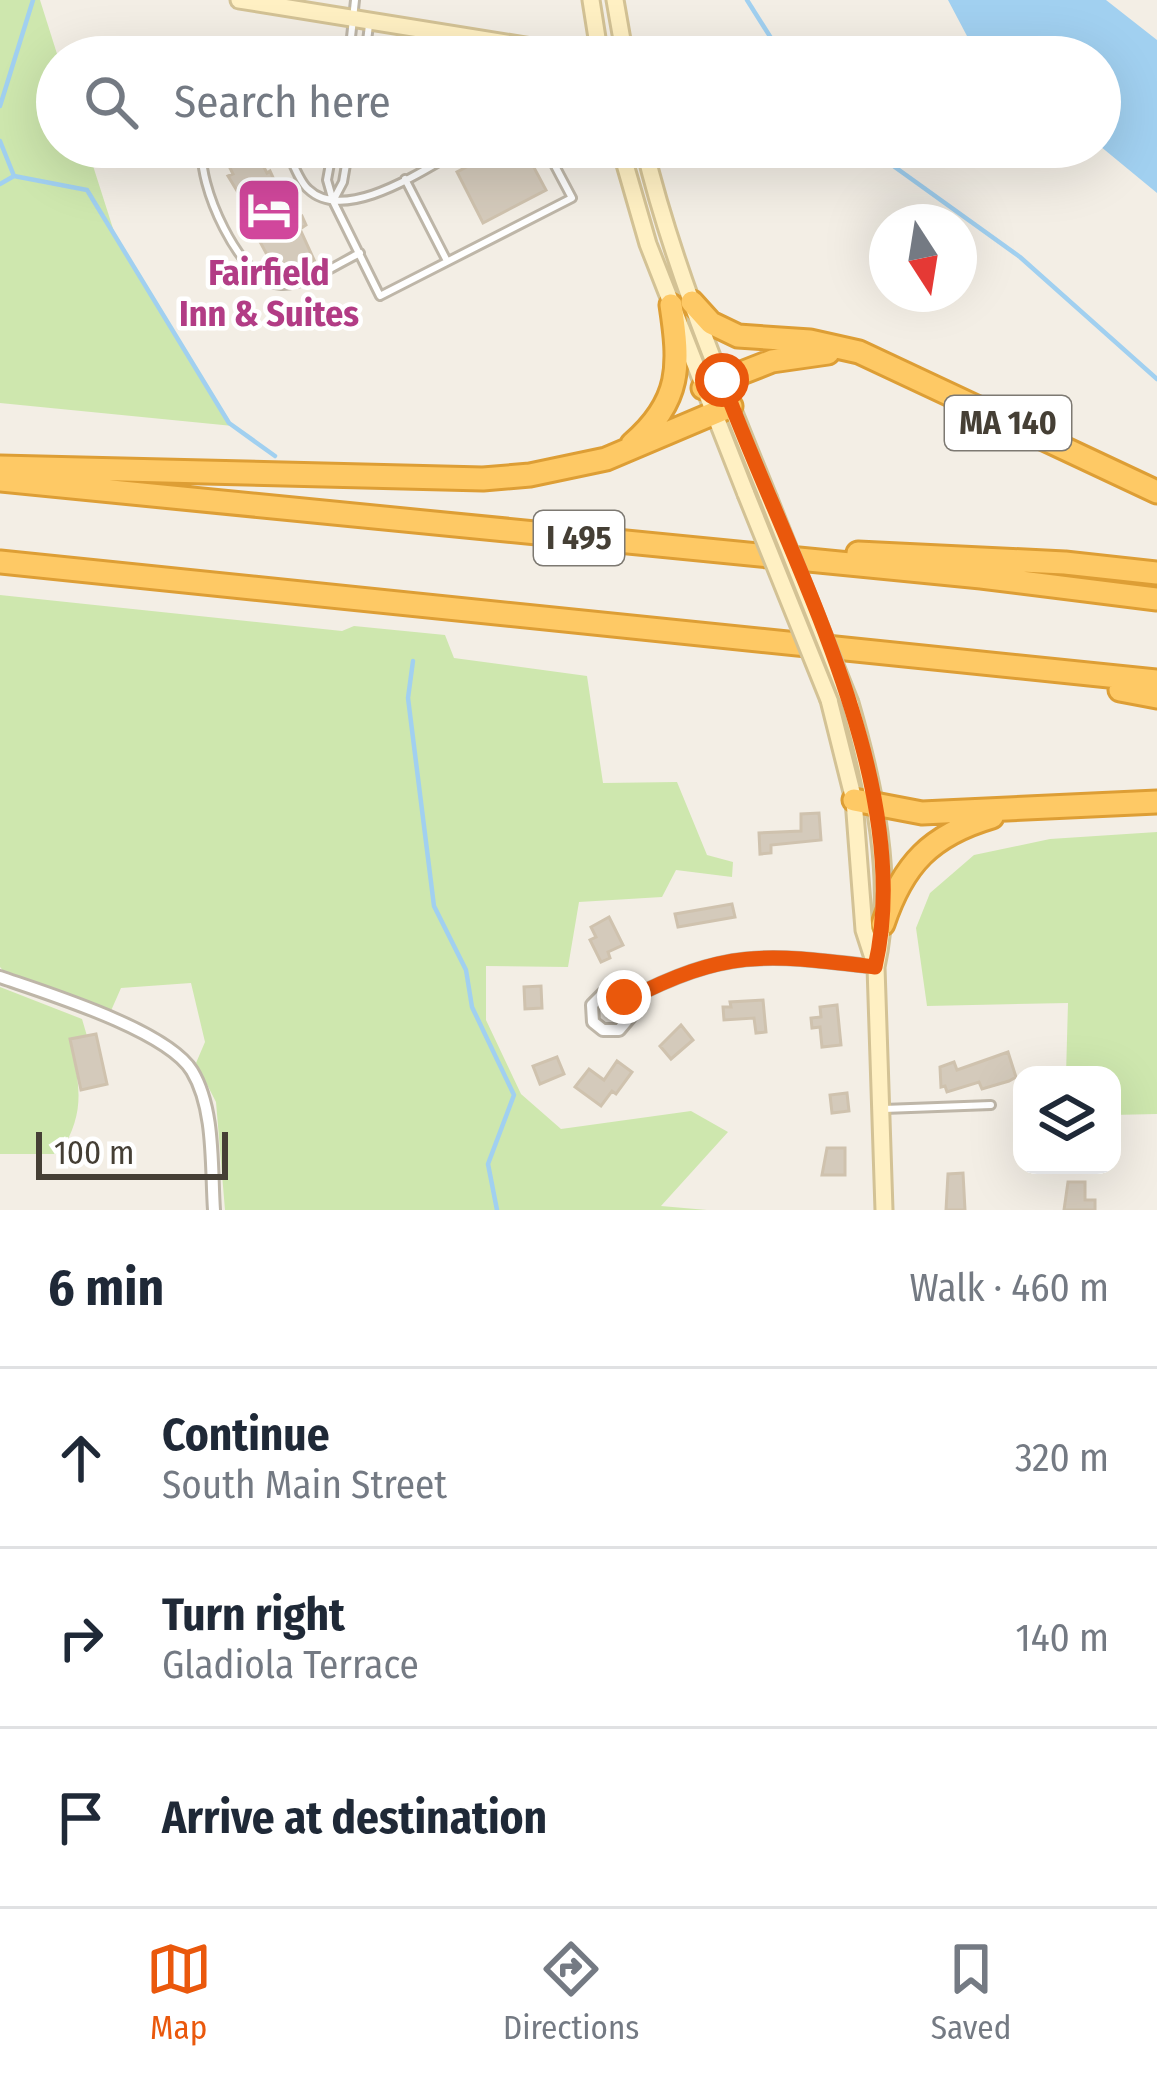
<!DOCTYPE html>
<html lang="en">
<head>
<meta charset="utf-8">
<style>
	:root { --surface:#fff; --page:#f6f6f7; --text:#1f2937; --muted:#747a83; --line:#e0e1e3; --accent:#ea580c }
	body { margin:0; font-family:"Fira Sans Condensed",sans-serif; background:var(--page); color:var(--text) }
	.controls { position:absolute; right:36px; bottom:36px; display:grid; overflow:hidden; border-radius:24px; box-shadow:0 12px 48px #0002 }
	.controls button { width:108px; height:108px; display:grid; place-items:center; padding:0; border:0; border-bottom:3px solid var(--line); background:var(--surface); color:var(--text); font:60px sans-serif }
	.compass { position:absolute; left:869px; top:204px; width:108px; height:108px; border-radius:50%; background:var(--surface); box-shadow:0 12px 48px #0002; rotate:168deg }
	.scale { position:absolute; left:36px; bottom:30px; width:192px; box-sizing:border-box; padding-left:12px; border:6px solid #453f35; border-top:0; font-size:33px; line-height:42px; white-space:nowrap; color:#453f35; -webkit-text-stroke:9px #fff; paint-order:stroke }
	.stop { position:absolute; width:36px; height:36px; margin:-27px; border:9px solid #ea580c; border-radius:50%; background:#fff }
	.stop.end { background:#ea580c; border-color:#fff; box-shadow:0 3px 12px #0008 }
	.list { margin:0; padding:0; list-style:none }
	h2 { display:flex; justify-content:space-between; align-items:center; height:156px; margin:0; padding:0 48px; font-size:51px }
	h2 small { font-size:39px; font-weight:400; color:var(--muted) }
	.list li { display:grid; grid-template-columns:78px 1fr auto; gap:36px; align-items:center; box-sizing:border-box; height:180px; padding:0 48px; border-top:3px solid var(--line) }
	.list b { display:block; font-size:45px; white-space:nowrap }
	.list p { margin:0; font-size:39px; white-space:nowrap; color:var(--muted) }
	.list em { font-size:39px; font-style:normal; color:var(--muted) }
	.icon { flex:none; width:66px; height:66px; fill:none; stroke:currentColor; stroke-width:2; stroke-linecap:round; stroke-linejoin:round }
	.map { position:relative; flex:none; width:1157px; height:1210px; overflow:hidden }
	.search { position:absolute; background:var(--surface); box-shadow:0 12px 48px #0002; left:36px; right:36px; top:36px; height:132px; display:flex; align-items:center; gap:30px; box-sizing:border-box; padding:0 42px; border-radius:66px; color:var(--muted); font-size:45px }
	.sheet { height:696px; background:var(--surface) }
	nav { display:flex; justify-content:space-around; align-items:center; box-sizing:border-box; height:168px; border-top:3px solid var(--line); background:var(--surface); font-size:33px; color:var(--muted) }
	nav a { display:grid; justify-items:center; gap:6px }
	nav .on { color:var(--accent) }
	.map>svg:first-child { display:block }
</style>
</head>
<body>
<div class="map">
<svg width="1157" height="1210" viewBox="0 0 1157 1210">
	<rect width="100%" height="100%" fill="#f3eee5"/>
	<path fill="#cee7ae" d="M0 0H40L58 57 57 147H87L117 241 233 426 0 403Z
		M0 595 342 631 354 626 445 635 454 658 587 676 603 783 677 782 707 855 733 862 732 877 676 870 662 897 579 902 568 967 486 966V1020L521 1094 561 1129 691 1111 728 1132 661 1206 707 1210H225L216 1102 196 1063 205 1042 191 983 121 988 110 1013 5 973 0 967Z
		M1157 832V1114L1112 1115V1075H1066L1068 1003 927 1006 916 928 930 893 974 855 1050 839Z
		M0 987 82 1019 87 1036 70 1040C80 1087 86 1111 60 1154H0Z"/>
	<path fill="#a1d0f0" d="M948 0H1106L1157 40V193L1100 146V57H989L967 47V36Z"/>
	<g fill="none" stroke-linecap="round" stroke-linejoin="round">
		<path stroke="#a1d0f0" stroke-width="4.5" d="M747 0 783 57
			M0 106 33 0
			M0 141 14 176
			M867 147 1020 257 1157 379
			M0 184 14 176 87 190 229 423 275 456
			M413 661 408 698 434 906 466 970 472 1007 514 1095 488 1164 497 1210"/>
	</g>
	<path fill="#d4cabb" stroke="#cfc2ae" stroke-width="3" d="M241 147H253L267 173 270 171 293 221 302 216 306 225 300 229 315 262 288 276 285 271 278 275 259 240 265 237 228 176 233 174 224 156Z
		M505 147H523L546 190 483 223 457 172Z
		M819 813 821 840 771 845V853L760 854 759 833 801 831V814Z
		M732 904 735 917 678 927 675 914Z
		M609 917 623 945 608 952 610 958 601 962 590 940 596 937 591 927Z
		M541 986 542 1008 525 1009 524 987Z
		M763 1000 766 1032 756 1033 754 1018 724 1020 723 1007H731L730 1002Z
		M837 1005 841 1045 822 1047 820 1027 812 1028 811 1018 821 1017 820 1007Z
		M681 1025 693 1040 671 1059 660 1046Z
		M96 1034 107 1084 81 1090 70 1039Z
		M1008 1052 1016 1077 1009 1081 982 1089 979 1082 947 1092 945 1086 941 1087 940 1067 954 1062 957 1070Z
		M557 1057 564 1074 540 1084 533 1066Z
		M617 1061 632 1072 616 1094 612 1091 601 1106 575 1087 589 1069 604 1080Z
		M847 1093 849 1111 832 1113 830 1095Z
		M827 1148H845V1175H822Z
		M963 1173 965 1210H946L948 1174Z
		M1068 1182H1085V1200H1095V1210H1064Z"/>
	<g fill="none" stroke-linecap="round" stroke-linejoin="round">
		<g stroke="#beb6a8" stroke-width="12">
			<path id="lane" d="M349 56 355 0
				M236 57C258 27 320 52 352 57
				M365 57 369 25
				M203 147C195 181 241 284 281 285 307 286 337 264 360 253
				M285 147C292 159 298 180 308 189 346 226 429 166 465 147
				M333 147 327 180 333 201 343 182 349 147
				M405 179 447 261
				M333 201 380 296 572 198 545 147
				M884 1109 991 1105"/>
		</g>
		<g stroke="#beb6a8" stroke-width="16">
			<path id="street" d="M0 977C46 993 167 1030 192 1071 215 1109 211 1167 214 1210
				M627 1000 630 1017 619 1030H603L593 1022 592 1005 604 993H617L627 1000C728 948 766 954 876 967"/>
		</g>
		<g stroke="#d3c295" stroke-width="21">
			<path id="secondary" d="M239 0 575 54 624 50
				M591 0 600 57
				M615 0 625 57
				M620 147 648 244 746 494
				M644 147C673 267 722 383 768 497
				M829 700 854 800 864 930 875 964
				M850 703C874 786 895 881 876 967L884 1210"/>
		</g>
		<g stroke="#dd9e35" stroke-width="27">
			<path id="highway" d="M692 302 711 323 738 336 810 341 859 352 1157 492
				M703 388 772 361 828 353
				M632 444C682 401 680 365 671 305
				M0 467 483 479 530 475 606 459 731 406
				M0 480 981 577 1157 599
				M858 553 1065 563 1157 573
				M0 562 1157 681
				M1120 690 1157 697
				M854 800 922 813 1157 802
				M883 924C903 864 931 835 992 817"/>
		</g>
		<use href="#lane" stroke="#fff" stroke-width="6"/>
		<use href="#street" stroke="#fff" stroke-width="10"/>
		<use href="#secondary" stroke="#fff0c3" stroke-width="15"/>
		<use href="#highway" stroke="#fec965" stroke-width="21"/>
		<g stroke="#d3c295" stroke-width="21" stroke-linecap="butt">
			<path id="secondary-bridge" d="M746 494 829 700
				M768 497 850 703"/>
		</g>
		<use href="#secondary-bridge" stroke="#fff0c3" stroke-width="15"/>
	</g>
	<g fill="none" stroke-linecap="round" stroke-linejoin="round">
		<path stroke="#ea580c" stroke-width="15" d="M624 997 627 1000C728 948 766 954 875 967 918 782 785 552 722 380"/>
	</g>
	<defs>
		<g id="hotel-square" transform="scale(3.45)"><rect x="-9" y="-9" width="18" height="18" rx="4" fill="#d1479c" stroke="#fff"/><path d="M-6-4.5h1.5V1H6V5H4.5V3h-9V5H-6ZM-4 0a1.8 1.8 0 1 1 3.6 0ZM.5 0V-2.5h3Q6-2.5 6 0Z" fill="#fff"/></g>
	</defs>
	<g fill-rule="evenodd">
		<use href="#hotel-square" x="269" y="210"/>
	</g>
	<g text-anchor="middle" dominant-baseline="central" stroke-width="9" stroke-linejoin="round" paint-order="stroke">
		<g fill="#fff" stroke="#7d7972" stroke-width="3">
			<rect x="945" y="396" width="126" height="54" rx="9"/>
			<rect x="534" y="511" width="90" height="54" rx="9"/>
		</g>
		<g font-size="33" font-weight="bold" fill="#453f35">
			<text x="1008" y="423">MA 140</text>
			<text x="579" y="538">I 495</text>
		</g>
		<g font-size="36" font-weight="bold" fill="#b23c85" stroke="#fff">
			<text x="269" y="273">Fairfield<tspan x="269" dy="41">Inn &amp; Suites</tspan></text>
		</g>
	</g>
</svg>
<div class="controls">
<button><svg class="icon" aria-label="layers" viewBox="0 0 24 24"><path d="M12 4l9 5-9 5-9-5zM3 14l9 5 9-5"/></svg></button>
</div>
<svg class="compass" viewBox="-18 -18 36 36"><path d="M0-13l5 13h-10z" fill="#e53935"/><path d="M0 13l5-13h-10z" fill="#747a83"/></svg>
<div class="scale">100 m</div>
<div class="stop" style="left:722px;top:380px"></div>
<div class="stop end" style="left:624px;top:997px"></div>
<div class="search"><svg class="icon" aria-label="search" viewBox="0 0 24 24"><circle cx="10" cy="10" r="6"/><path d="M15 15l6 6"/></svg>Search here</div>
</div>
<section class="sheet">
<h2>6 min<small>Walk · 460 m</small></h2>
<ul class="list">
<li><svg class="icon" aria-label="ahead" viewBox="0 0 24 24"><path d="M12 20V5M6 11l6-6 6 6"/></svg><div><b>Continue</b><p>South Main Street</p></div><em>320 m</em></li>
<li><svg class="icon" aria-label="right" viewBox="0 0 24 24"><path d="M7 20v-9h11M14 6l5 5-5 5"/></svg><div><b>Turn right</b><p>Gladiola Terrace</p></div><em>140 m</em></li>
<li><svg class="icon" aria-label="arrive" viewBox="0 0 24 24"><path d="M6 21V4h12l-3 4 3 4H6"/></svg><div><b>Arrive at destination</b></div></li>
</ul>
</section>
<nav>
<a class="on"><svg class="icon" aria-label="map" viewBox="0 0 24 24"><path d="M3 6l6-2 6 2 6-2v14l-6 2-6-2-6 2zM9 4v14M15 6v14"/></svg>Map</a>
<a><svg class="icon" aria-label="directions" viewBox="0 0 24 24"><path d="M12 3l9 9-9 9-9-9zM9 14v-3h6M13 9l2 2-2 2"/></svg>Directions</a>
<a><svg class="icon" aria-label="saved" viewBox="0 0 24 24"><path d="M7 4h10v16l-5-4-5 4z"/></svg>Saved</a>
</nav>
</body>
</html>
